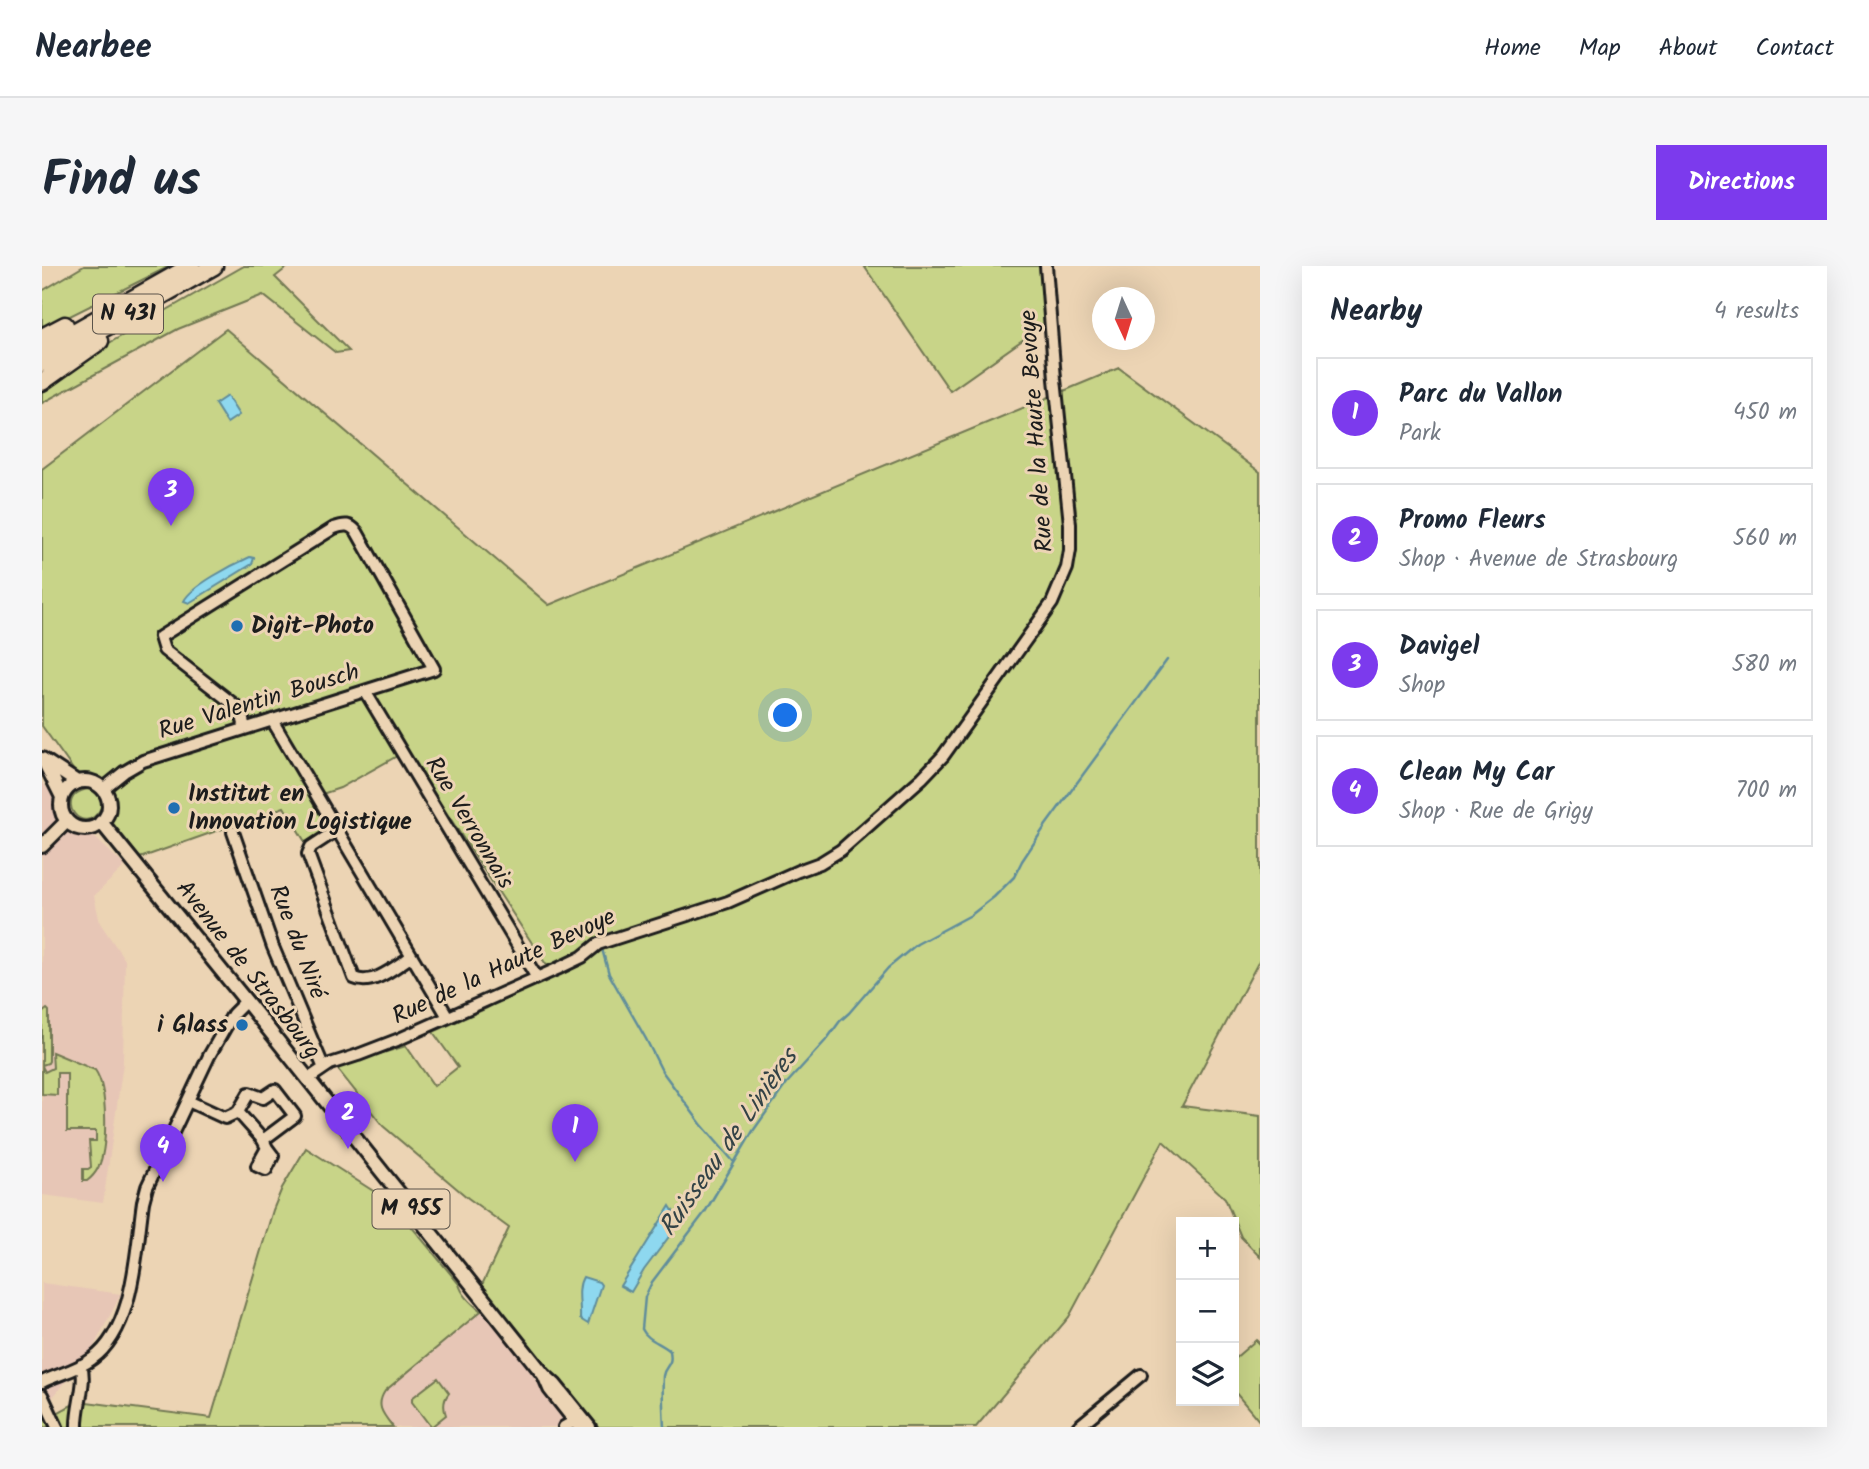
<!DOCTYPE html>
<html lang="en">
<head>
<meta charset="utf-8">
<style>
	:root { --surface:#fff; --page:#f6f6f7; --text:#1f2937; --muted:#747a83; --line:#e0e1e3; --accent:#7c3aed }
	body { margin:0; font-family:Kalam,sans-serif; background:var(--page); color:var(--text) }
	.controls { position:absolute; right:21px; bottom:21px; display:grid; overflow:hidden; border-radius:0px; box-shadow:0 7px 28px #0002 }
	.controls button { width:63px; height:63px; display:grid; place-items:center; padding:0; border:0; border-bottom:2px solid var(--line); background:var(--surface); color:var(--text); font:35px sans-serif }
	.compass { position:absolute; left:1050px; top:21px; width:63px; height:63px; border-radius:50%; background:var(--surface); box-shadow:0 7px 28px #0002; rotate:176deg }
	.you { position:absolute; left:744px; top:450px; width:24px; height:24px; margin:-18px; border:5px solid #fff; border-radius:50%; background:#1a73e8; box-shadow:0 0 0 10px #1a73e833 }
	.badge { display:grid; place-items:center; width:46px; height:46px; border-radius:50%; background:var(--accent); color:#fff; font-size:23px; font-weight:700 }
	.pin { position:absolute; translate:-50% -58px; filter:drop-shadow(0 2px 4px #0008) }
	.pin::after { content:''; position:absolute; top:37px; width:24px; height:21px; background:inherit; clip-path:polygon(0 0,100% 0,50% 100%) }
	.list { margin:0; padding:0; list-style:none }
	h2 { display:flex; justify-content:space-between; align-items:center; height:91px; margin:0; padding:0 28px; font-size:30px }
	h2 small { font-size:23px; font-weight:400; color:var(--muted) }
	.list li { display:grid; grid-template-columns:46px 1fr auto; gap:21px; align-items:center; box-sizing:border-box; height:112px; margin:0 14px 14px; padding:0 14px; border:2px solid var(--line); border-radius:0px }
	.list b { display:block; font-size:26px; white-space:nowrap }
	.list p { margin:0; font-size:23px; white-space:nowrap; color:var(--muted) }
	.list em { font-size:23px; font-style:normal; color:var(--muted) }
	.icon { flex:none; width:38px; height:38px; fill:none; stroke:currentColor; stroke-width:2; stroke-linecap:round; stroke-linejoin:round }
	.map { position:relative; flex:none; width:1218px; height:1161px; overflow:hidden; border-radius:0px }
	header { display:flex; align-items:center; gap:42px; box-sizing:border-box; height:98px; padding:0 35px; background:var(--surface); border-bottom:2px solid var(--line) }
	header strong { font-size:33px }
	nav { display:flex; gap:38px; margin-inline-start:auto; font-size:24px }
	.intro { display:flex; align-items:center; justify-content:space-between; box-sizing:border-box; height:168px; padding:0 42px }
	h1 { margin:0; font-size:49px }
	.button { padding:18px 32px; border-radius:0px; background:var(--accent); color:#fff; font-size:24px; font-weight:700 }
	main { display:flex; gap:42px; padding:0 42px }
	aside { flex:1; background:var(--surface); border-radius:0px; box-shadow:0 7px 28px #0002 }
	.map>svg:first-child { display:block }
</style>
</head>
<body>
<header>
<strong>Nearbee</strong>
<nav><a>Home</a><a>Map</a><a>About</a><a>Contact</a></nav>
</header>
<div class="intro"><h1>Find us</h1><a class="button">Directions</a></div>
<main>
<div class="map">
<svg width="1218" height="1161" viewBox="0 0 1218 1161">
	<rect width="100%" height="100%" fill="#ecd4b4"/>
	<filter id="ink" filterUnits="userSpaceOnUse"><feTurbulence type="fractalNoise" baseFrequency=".0143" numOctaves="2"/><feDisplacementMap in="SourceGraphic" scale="14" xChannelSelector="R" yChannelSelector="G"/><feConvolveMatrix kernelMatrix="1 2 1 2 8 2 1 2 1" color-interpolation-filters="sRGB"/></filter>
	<g filter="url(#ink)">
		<path fill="#e7c6b6" d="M0 516 30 550 83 600 52 630 58 657 83 694 81 797 61 937 1 929 0 935Z
			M0 1017 79 1028 49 1086 0 1144Z
			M442 1041 536 1161H350L339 1145V1132L343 1125Z"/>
		<path fill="#c8d488" stroke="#727852" stroke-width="2" d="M42 0H128L0 64V25Z
			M202 0H247L233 11 307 85 294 87 221 29 136 63 0 137V125L55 84Z
			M822 0H1004L1006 56 908 125Z
			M184 63 507 339 1077 102 1218 206V693L1140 840 1218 850V991L1199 971 1183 932 1121 875 1027 1051 934 1161H550L438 1023 467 962 426 932 341 860 294 801 364 780 392 820 416 801 391 766 445 742 507 703 364 485 298 522 268 532 287 564 265 579 242 541 98 592 59 542C42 574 9 531 45 523L0 460V203Z
			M5 743 7 745V795L6 797 0 799V747Z
			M10 786 53 804C66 822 66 882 56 902 53 908 49 912 45 915H41V903H46L49 901 47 875H54V865H25V807H15V829L0 828V800L3 806 11 802Z
			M264 882 350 937 417 1018C420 1029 430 1038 439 1045L343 1125C333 1140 341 1148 351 1161H0V1155L37 1135 169 1152 231 944 240 922Z
			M1214 1074 1218 1078V1156L1192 1125V1093Z
			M396 1112 407 1127C401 1134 401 1141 404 1149L389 1161 370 1136V1132Z"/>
		<path fill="#8ed8ef" stroke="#608d9b" stroke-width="2" d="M185 130 197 149 185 157 173 138Z
			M208 291 212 292 210 298 147 337 142 335C149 320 192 298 208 291Z
			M628 940 638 956 602 1004 589 1026 578 1020Z
			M541 1011 557 1016 559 1019 546 1058 538 1053C539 1038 534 1023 541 1011Z"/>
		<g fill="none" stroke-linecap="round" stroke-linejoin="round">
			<path stroke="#608d9b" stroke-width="2.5" d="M560 683 567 708 604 773 620 805 659 858 691 895
				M622 1161C621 1144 620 1127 621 1110 623 1098 631 1101 628 1085 619 1077 605 1074 600 1063L603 1031 610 1016 663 946 711 865 745 817 785 773 798 755 807 747 846 702 875 678 929 649 952 631 972 611 980 595 1004 559 1125 394"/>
			<g stroke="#1c1c1c" stroke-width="16">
				<path id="minor" d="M323 425 495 712
					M230 454 406 751
					M61 523 82 506 101 495 392 403 315 266C308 258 303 258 292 262L118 371 122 384 194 440 200 450 203 462
					M295 564 269 581 266 588 312 712C331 721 354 700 370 690
					M191 566 231 681 281 800
					M266 813 288 798 316 789 355 774 515 703 540 691 556 678 686 636 756 605 778 597 799 584 880 512 901 490 1010 337 1025 302 1028 284V258L1013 113 1004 0
					M146 835 183 852 196 846 207 827 221 832 233 824 253 850 221 874 196 846
					M221 874 225 882 215 900 224 904 231 890 225 882
					M0 1116C16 1108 36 1104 50 1093 93 1062 94 984 101 936L105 921 167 790 191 748 204 735
					M0 1129 15 1161
					M35 1161C34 1141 45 1117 39 1099
					M522 1161 533 1155
					M1036 1161 1099 1109"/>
			</g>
			<g stroke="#1c1c1c" stroke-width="18">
				<path id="major" d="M0 493 35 516
					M4 499 20 531
					M19 539a24 24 0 1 1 48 0a24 24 0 1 1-48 0Z
					M59 556 204 735 502 1109
					M0 580 25 555
					M538 1161 508 1123 502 1109 513 1119 547 1161"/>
			</g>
			<g stroke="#1c1c1c" stroke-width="21">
				<path id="highway" d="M0 71 23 59
					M0 84 149 0
					M0 97 172 0
					M0 116 58 75"/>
			</g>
			<use href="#minor" stroke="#ecd4b4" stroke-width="10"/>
			<use href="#major" stroke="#ecd4b4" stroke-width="12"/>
			<use href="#highway" stroke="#ecd4b4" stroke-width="16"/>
		</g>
	</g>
	<g fill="#1f6fb2" stroke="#ecd4b4" stroke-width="2.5">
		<circle cx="195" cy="360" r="7"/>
		<circle cx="132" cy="542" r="7"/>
		<circle cx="200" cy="759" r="7"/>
	</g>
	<g text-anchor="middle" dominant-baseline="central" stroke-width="6" stroke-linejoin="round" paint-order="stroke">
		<g fill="#ecd4b4" stroke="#5a534a" stroke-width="2">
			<rect x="51" y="28.5" width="70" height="39" rx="5"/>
			<rect x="330.5" y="923.5" width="77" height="39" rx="5"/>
		</g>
		<g font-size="23" font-weight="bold" fill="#1c1c1c">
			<text x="86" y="48">N 431</text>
			<text x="369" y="943">M 955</text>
		</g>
		<g font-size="24" fill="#1c1c1c" stroke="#ecd4b4">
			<text transform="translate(995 165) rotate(-94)">Rue de la Haute Bevoye</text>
			<text transform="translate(217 436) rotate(-17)">Rue Valentin Bousch</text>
			<text transform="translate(427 557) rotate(59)">Rue Verronnais</text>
			<text transform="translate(255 676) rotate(69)">Rue du Niré</text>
			<text transform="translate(462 701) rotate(-25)">Rue de la Haute Bevoye</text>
			<text transform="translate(206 704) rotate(52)">Avenue de Strasbourg</text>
		</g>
		<g font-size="24" font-weight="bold" fill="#1c1c1c" stroke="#ecd4b4" text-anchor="start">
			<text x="209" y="360">Digit-Photo</text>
			<text x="146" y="528">Institut en<tspan x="146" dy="28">Innovation Logistique</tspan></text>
			<text x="186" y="759" text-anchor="end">i Glass</text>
		</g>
		<g font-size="26" font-style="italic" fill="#334246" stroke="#ecd4b4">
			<text transform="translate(687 877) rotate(-55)">Ruisseau de Linières</text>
		</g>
	</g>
</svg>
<div class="controls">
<button>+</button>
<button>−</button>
<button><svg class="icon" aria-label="layers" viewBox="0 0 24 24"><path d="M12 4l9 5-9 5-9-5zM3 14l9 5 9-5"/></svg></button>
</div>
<svg class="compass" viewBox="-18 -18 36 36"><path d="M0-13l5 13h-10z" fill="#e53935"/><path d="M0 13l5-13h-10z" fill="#747a83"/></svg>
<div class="you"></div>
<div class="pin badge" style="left:533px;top:896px">1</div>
<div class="pin badge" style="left:306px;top:883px">2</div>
<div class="pin badge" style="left:129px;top:260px">3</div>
<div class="pin badge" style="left:121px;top:916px">4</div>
</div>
<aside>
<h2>Nearby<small>4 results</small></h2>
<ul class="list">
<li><span class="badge">1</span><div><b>Parc du Vallon</b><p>Park</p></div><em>450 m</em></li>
<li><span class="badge">2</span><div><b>Promo Fleurs</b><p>Shop · Avenue de Strasbourg</p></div><em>560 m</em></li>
<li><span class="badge">3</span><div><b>Davigel</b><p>Shop</p></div><em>580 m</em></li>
<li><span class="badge">4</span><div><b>Clean My Car</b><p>Shop · Rue de Grigy</p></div><em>700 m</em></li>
</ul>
</aside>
</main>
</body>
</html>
